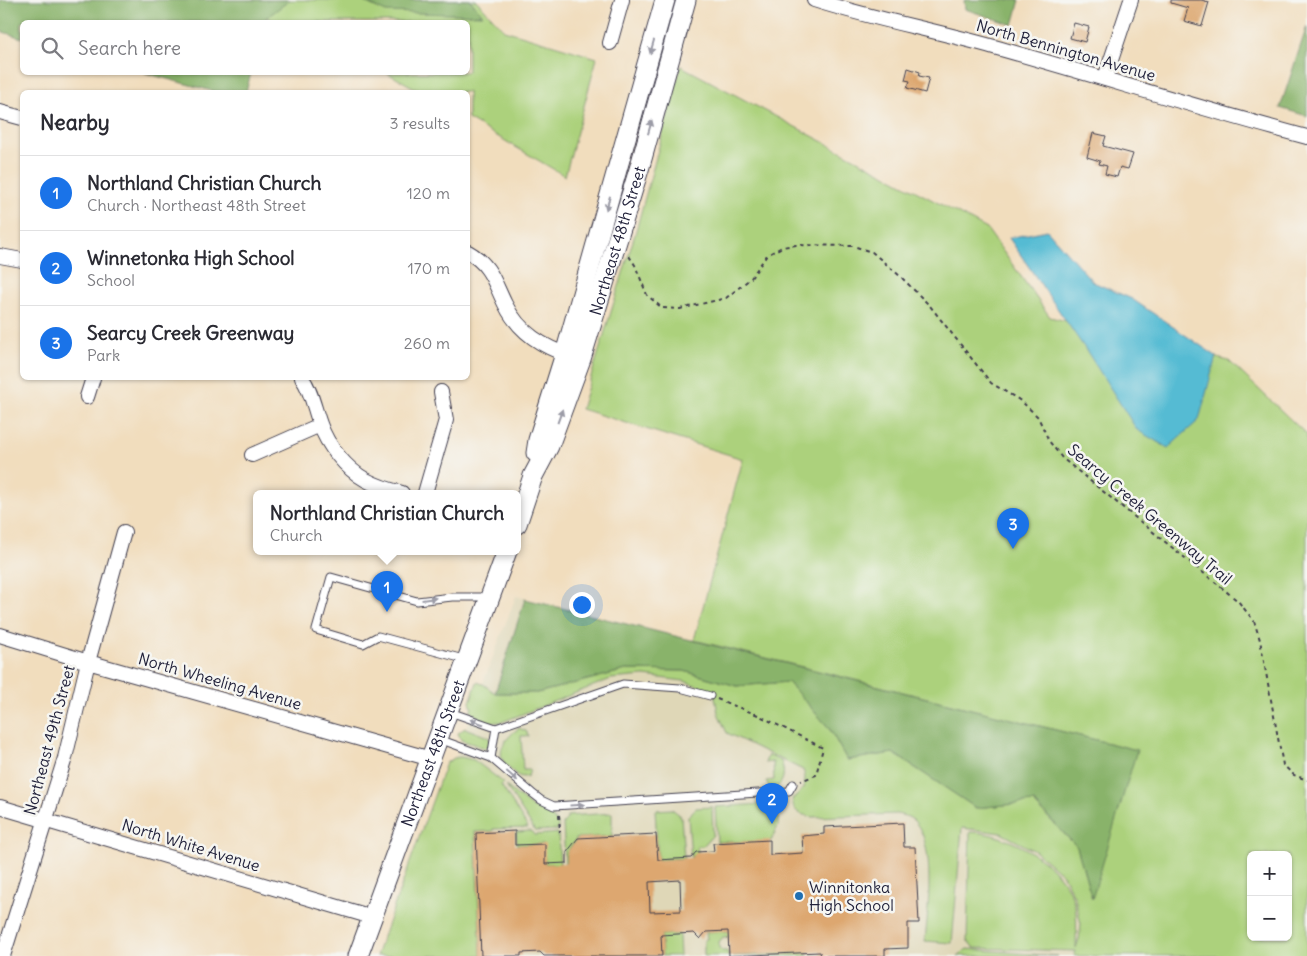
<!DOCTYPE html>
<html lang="en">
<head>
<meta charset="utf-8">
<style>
	:root { --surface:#fff; --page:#f2f2f3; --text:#2b2b33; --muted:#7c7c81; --line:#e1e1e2; --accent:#1a73e8 }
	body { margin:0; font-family:Delius,sans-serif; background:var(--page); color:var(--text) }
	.controls { position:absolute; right:15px; bottom:15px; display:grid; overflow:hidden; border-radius:8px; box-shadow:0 1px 4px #0004 }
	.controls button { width:45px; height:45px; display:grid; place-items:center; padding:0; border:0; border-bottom:1px solid var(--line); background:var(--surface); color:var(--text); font:25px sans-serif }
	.you { position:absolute; left:581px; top:604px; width:18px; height:18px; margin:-12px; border:4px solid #fff; border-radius:50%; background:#1a73e8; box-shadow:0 0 0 8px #1a73e833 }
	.badge { display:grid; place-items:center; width:32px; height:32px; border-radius:50%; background:var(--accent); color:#fff; font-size:16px; font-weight:700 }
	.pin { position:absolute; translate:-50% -41px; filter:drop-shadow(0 1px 2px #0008) }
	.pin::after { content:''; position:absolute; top:26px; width:18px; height:15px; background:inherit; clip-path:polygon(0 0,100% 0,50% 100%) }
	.popup { position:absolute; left:253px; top:490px; width:268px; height:65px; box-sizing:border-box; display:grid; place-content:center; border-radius:8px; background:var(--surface); filter:drop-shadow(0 1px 4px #0005); font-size:16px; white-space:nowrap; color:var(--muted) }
	.popup b { font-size:19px; color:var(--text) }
	.popup::after { content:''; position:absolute; left:50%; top:100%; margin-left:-10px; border:10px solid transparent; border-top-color:var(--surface) }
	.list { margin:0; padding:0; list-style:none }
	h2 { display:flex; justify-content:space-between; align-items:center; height:65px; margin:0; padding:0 20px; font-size:21px }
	h2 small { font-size:16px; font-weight:400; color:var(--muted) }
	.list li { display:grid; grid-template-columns:32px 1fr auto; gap:15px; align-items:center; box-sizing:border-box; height:75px; padding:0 20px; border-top:1px solid var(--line) }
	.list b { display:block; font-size:19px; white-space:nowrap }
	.list p { margin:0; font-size:16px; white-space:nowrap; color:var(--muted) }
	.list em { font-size:16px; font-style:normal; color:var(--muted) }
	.icon { flex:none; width:28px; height:28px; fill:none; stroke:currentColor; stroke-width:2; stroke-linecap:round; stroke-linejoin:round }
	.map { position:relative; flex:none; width:1307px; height:956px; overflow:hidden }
	.search { position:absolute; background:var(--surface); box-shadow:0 1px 4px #0004; left:20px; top:20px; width:450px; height:55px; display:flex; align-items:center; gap:12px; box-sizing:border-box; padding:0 18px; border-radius:8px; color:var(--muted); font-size:19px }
	.panel { position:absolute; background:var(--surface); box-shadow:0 1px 4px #0004; left:20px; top:90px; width:450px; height:290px; border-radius:8px }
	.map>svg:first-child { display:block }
</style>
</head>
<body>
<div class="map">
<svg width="1307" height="956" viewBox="0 0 1307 956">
	<rect width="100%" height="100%" fill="#f6f6f2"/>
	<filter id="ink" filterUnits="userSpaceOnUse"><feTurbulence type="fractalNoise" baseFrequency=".02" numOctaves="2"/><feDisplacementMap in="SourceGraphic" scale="10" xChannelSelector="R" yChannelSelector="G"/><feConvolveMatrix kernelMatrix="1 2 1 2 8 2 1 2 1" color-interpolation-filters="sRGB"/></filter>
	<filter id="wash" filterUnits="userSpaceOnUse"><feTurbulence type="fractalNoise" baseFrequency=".0096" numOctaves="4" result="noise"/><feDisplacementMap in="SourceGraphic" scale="20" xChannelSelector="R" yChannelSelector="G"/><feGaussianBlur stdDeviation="1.12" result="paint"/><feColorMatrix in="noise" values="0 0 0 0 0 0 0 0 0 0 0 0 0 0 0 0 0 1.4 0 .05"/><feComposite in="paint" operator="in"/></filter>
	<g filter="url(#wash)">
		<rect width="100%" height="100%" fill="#f1ddbd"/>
		<path fill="#dfd7b7" d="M516 596 1137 750 1074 956H380Z"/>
		<path fill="#acd17b" stroke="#677a5b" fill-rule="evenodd" d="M213 0H476L504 30 597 58 565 176 468 119V92H422L387 73 468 72V22H279Z
			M681 66 987 229 1050 317 1229 361 1307 435V956H1074L1076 951 974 948 967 940 970 832C1008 832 1063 864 1074 902 1078 917 1076 933 1076 948L1079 939 1081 924 1075 898 1063 875 1035 851 1001 833 962 828 952 943 925 941C928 911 936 845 915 822 910 816 904 816 897 814L812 817C799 814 794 813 792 799 803 793 808 782 803 770L727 733 718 713 714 692 684 681 644 676 611 679 502 722C488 723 480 721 470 710L472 709 470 702 477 682 483 684 495 693H537L626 670 684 671 737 686 788 682 829 728 847 760 893 753 976 808 1033 802 1077 847 1092 897 1136 750 694 640 743 459 581 409 635 234ZM1251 855H1288V937H1251Z
			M465 728 488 737 490 740V744L485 748 461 740 458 733Z
			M519 728 526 731 529 736H521L523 770H530L528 776 524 777C518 777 515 773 511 770 492 755 504 739 519 728Z
			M768 755 781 761C785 771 785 782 775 788L769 786 766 781 774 780 773 762 765 763Z
			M461 757 474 760 504 783 501 785 528 828 493 829V831L475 832 481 956H376L446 763 454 758Z
			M506 786 532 807 553 816V819L558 823V830L535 831Z
			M779 803 778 826 771 841 717 842 715 807Z
			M712 807 713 835 703 846H697L698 852 691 858 688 816 696 808Z
			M672 809 681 816 684 858 658 860 655 810Z
			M612 813V836L577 838 567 852V863H565L563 823 567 819V816Z
			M531 831 534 835 558 833 560 864H545L544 844 517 845 516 832Z
			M729 931V937H723L719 942V948L723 951H727L729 956 808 952V956H704V940L707 939 706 932Z
			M679 934 680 956H662L661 935Z
			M967 949 1058 956H958Z"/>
		<path fill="#89b36b" stroke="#566a53" d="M0 0H290L266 18 265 22H22V38L0 31Z
			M360 0H470L483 15 386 12Z
			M964 0H1020L1013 25 965 9Z
			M1307 26V116L1280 108Z
			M145 73H251L246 92H216Z
			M525 599 1137 750 1092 899 1077 847 1034 802 976 808 893 753 847 760 829 728 788 682 737 686 684 671 626 670 537 693H495Z"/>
		<path fill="#55bbd3" stroke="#3c6e87" d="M1047 230 1093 282 1132 299 1216 356 1199 420 1168 448 1137 430 1088 353 1009 238Z"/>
		<g id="blocks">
			<path fill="#dda770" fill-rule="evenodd" d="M1171 0H1201L1209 2 1202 26 1184 21 1188 8 1171 3Z
				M1074 23 1089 27 1085 42 1070 38Z
				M908 68 920 72 919 76 929 78 925 93 907 88 910 81 905 80Z
				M1093 133 1106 136 1103 146 1133 154 1128 169 1120 167 1117 177 1105 174 1107 166 1099 164 1100 161 1087 157Z
				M903 823 904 847H915L919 923H908V948L885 949V956H821L820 952 729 956 728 931 706 932 700 939 694 933 661 935 662 956H544L540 952 521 953V956H481L476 833 515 831V845L545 844V864L567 863V852L578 838 656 834 658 860 691 858 696 852 714 851 713 843 770 840V855L803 853 802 836 824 834V827ZM680 880 681 911 650 912 649 882Z"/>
		</g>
	</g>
	<g filter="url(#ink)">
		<use href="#blocks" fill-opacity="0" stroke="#413e4e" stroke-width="1"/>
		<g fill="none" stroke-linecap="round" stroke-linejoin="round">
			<g stroke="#413e4e" stroke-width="9">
				<path id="lane" d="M467 660 378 636 363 644 316 630 331 577 417 601 452 597H489
					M450 712 496 728 623 684 680 688 710 696
					M439 739 491 758 532 793 541 800 554 806 789 791 793 784
					M491 758 496 728"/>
			</g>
			<g stroke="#413e4e" stroke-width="16">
				<path id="street" d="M814 0C873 19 934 30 994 47 1098 76 1202 109 1307 137
					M610 43 622 0
					M1105 78 1131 0
					M0 112 22 118
					M468 252C491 265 494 282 505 304 519 333 543 347 573 357
					M0 256 22 260
					M302 378C312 392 314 408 320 424 327 445 346 469 366 480 377 486 390 490 402 493
					M87 397 93 378
					M252 455 320 425
					M425 493 446 420 441 392
					M0 635 88 662 431 759
					M0 807 372 917
					M3 956 65 758 88 662 124 532"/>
			</g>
			<g stroke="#413e4e" stroke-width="21">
				<g id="secondary">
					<path d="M536 453 538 440 565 354 665 0"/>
					<path id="s1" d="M517 524 533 476 549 446 581 359 640 166 686 0"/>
					<path id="s2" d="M358 956 507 551"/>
				</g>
			</g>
			<path stroke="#413e4e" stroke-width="2" stroke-dasharray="4 4" stroke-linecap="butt" d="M629 256 635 265 647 295 662 308 680 309 726 298 751 278 767 255 782 247 796 245 853 246 872 252 900 276 930 306 991 383 1021 401 1038 417 1049 441 1062 458 1238 601 1254 621 1260 640 1283 765 1294 775 1307 780
				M717 699 758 715 823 748 816 775 801 781
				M559 815 560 832
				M497 831V832"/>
			<use href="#lane" stroke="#fff" stroke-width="7"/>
			<use href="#street" stroke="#fff" stroke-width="14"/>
			<use href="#secondary" stroke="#fff" stroke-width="19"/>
		</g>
		<defs><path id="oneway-solid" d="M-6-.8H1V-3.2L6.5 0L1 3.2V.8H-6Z" transform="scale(1.25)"/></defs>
		<g fill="#9c9ca7">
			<use href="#oneway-solid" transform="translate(652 47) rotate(106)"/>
			<use href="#oneway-solid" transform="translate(650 127) rotate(-74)"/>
			<use href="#oneway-solid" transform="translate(608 203) rotate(106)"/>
			<use href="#oneway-solid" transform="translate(560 416) rotate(-70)"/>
			<use href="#oneway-solid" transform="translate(429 599) rotate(-8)"/>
			<use href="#oneway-solid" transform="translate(477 722) rotate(-161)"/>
			<use href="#oneway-solid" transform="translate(512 776) rotate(41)"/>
			<use href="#oneway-solid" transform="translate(577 805) rotate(-3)"/>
		</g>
	</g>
	<circle fill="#1f6fb2" stroke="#f6f6f2" stroke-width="2" cx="799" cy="896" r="5"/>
	<g text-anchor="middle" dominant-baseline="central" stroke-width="5" stroke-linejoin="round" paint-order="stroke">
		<g font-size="16" fill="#22223b" stroke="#f6f6f2">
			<text transform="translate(1066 50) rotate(16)">North Bennington Avenue</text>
			<text stroke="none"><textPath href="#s1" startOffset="301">Northeast 48th Street</textPath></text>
			<text transform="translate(1150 514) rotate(40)">Searcy Creek Greenway Trail</text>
			<text transform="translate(220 681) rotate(16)">North Wheeling Avenue</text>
			<text transform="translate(49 740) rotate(-75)">Northeast 49th Street</text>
			<text stroke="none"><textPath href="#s2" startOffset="216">Northeast 48th Street</textPath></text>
			<text transform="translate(191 845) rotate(17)">North White Avenue</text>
		</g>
		<g font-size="16" fill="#22223b" stroke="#f6f6f2" text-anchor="start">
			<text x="809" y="887">Winnitonka<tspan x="809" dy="18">High School</tspan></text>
		</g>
	</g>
</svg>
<div class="controls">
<button>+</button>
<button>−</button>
</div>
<div class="you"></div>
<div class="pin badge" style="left:387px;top:612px">1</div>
<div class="popup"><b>Northland Christian Church</b>Church</div>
<div class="pin badge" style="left:772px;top:824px">2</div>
<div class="pin badge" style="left:1013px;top:549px">3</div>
<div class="search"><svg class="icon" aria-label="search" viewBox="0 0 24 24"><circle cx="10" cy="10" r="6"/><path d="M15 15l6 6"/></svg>Search here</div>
<section class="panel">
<h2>Nearby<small>3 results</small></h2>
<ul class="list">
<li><span class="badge">1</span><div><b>Northland Christian Church</b><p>Church · Northeast 48th Street</p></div><em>120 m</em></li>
<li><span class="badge">2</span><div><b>Winnetonka High School</b><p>School</p></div><em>170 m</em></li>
<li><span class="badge">3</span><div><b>Searcy Creek Greenway</b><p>Park</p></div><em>260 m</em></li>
</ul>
</section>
</div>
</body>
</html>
